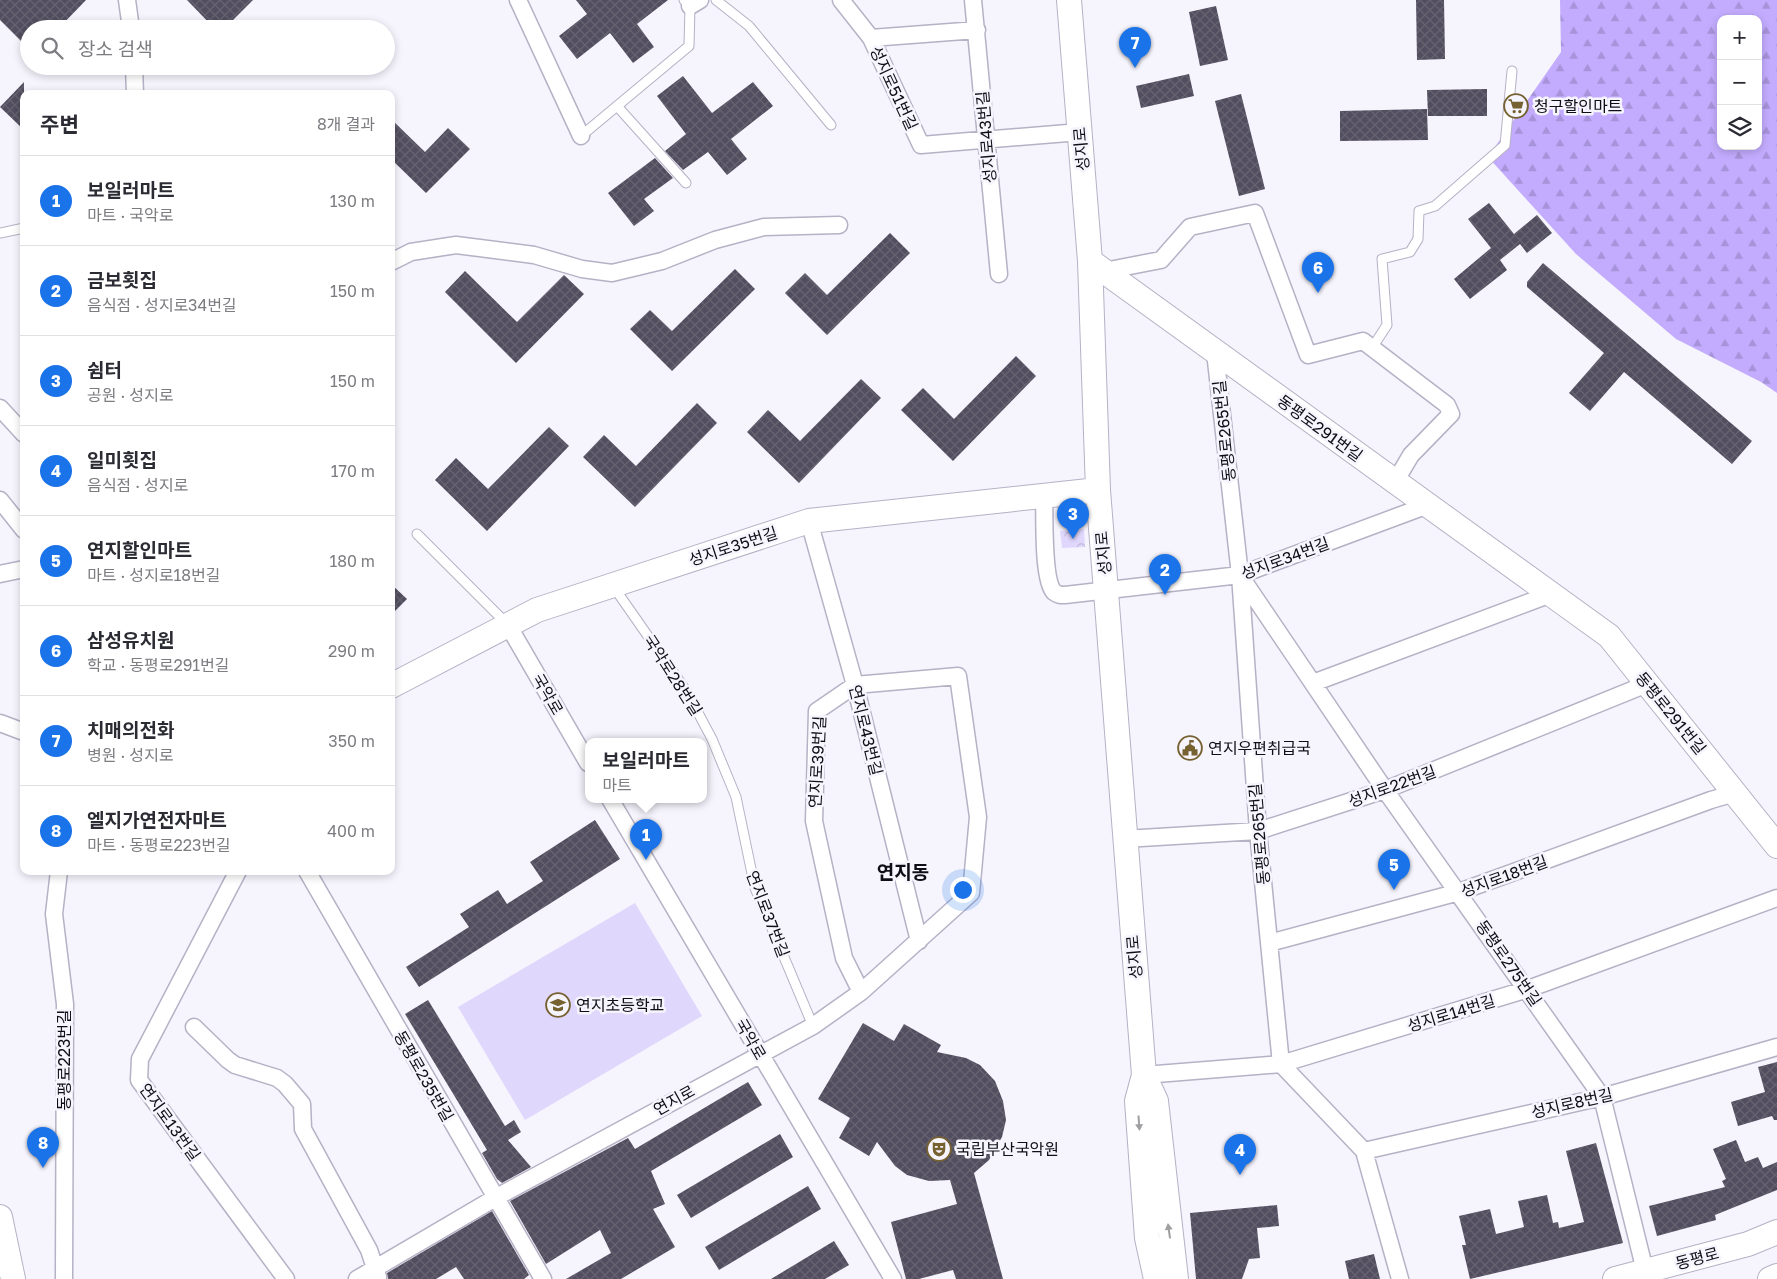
<!DOCTYPE html>
<html lang="ko">
<head>
<meta charset="utf-8">
<style>
	:root { --surface:#fff; --page:#f7f7f7; --text:#2b2b33; --muted:#7c7c81; --line:#e1e1e2; --accent:#1a73e8 }
	body { margin:0; font-family:"Golos Text","Noto Sans KR",sans-serif; background:var(--page); color:var(--text) }
	.controls { position:absolute; right:15px; top:15px; display:grid; overflow:hidden; border-radius:10px; box-shadow:0 2px 8px #0003 }
	.controls button { width:45px; height:45px; display:grid; place-items:center; padding:0; border:0; border-bottom:1px solid var(--line); background:var(--surface); color:var(--text); font:25px sans-serif }
	.you { position:absolute; left:962px; top:889px; width:18px; height:18px; margin:-12px; border:4px solid #fff; border-radius:50%; background:#1a73e8; box-shadow:0 0 0 8px #1a73e833 }
	.badge { display:grid; place-items:center; width:32px; height:32px; border-radius:50%; background:var(--accent); color:#fff; font-size:16px; font-weight:700 }
	.pin { position:absolute; translate:-50% -41px; filter:drop-shadow(0 1px 2px #0008) }
	.pin::after { content:''; position:absolute; top:26px; width:18px; height:15px; background:inherit; clip-path:polygon(0 0,100% 0,50% 100%) }
	.popup { position:absolute; left:585px; top:738px; width:122px; height:65px; box-sizing:border-box; display:grid; place-content:center; border-radius:10px; background:var(--surface); filter:drop-shadow(0 1px 4px #0005); font-size:16px; white-space:nowrap; color:var(--muted) }
	.popup b { font-size:19px; color:var(--text) }
	.popup::after { content:''; position:absolute; left:50%; top:100%; margin-left:-10px; border:10px solid transparent; border-top-color:var(--surface) }
	.list { margin:0; padding:0; list-style:none }
	h2 { display:flex; justify-content:space-between; align-items:center; height:65px; margin:0; padding:0 20px; font-size:21px }
	h2 small { font-size:16px; font-weight:400; color:var(--muted) }
	.list li { display:grid; grid-template-columns:32px 1fr auto; gap:15px; align-items:center; box-sizing:border-box; height:90px; padding:0 20px; border-top:1px solid var(--line) }
	.list b { display:block; font-size:19px; white-space:nowrap }
	.list p { margin:0; font-size:16px; white-space:nowrap; color:var(--muted) }
	.list em { font-size:16px; font-style:normal; color:var(--muted) }
	.icon { flex:none; width:28px; height:28px; fill:none; stroke:currentColor; stroke-width:2; stroke-linecap:round; stroke-linejoin:round }
	.map { position:relative; flex:none; width:1777px; height:1279px; overflow:hidden }
	.search { position:absolute; background:var(--surface); box-shadow:0 2px 8px #0003; left:20px; top:20px; width:375px; height:55px; display:flex; align-items:center; gap:12px; box-sizing:border-box; padding:0 18px; border-radius:28px; color:var(--muted); font-size:19px }
	.panel { position:absolute; background:var(--surface); box-shadow:0 2px 8px #0003; left:20px; top:90px; width:375px; height:785px; border-radius:10px }
	.map>svg:first-child { display:block }
</style>
</head>
<body>
<div class="map">
<svg width="1777" height="1279" viewBox="0 0 1777 1279">
	<defs>
		<pattern id="forest-firs" width="22" height="20" patternUnits="userSpaceOnUse" patternTransform="scale(1.25)"><rect width="22" height="20" fill="#c3acfe"/><path d="M5 1l3.5 6h-7zM16 11l3.5 6h-7z" fill="#a693d9"/></pattern>
		<pattern id="park-crowns" width="20" height="18" patternUnits="userSpaceOnUse" patternTransform="scale(1.25)"><rect width="20" height="18" fill="#e0d7fd"/><path d="M2 6a3 3 0 1 1 6 0M12 15a3 3 0 1 1 6 0" fill="none" stroke="#bfb7d8"/></pattern>
		<pattern id="building-cross-hatch" width="8" height="8" patternUnits="userSpaceOnUse" patternTransform="scale(1.25)"><rect width="8" height="8" fill="#524e5f"/><path d="M0 0l8 8M0 8l8-8" fill="none" stroke="#666371"/></pattern>
	</defs>
	<rect width="100%" height="100%" fill="#f6f4fd"/>
	<path fill="#e0d7fd" d="M635 903 702 1016 525 1120 458 1007Z"/>
	<path fill="url(#forest-firs)" fill-rule="evenodd" d="M1560 0H1777V393L1761 382 1676 339 1576 254 1488 157 1561 52ZM1721 19H1758V146H1721Z"/>
	<path fill="url(#park-crowns)" d="M1084 529 1085 547 1062 548 1060 531Z"/>
	<path fill="url(#building-cross-hatch)" d="M0 0H86L58 29H29V49L0 20Z
		M187 0H253L224 29H215Z
		M576 0H668L637 24 654 47 633 63 610 33 577 59 559 36 587 14Z
		M1416 0H1444L1445 59 1417 60Z
		M1216 6 1228 60 1200 66 1189 12Z
		M1189 74 1194 96 1141 108 1136 86Z
		M683 76 712 113 753 82 773 106 731 139 747 159 727 175 708 152 683 170 665 151 686 134 657 96Z
		M24 82V130L0 107Z
		M1487 89V116H1428L1427 90Z
		M1241 94 1265 189 1239 196 1215 101Z
		M1427 109 1428 140 1340 141V111Z
		M391 119 425 152 448 128 470 149 426 193 391 159Z
		M655 158 673 178 644 199 654 211 634 226 608 193Z
		M1489 203 1514 234 1537 215 1552 233 1527 253 1520 244 1500 260 1507 270 1470 299 1454 279 1491 248 1468 219Z
		M890 233 910 253 827 335 785 293 805 273 827 295Z
		M1543 263 1752 441 1732 464 1624 372 1590 411 1569 393 1604 353 1527 287V282Z
		M735 269 755 289 672 371 630 329 650 310 672 331Z
		M465 271 517 322 564 275 584 294 516 363 445 292Z
		M1016 356 1036 376 953 461 901 410 923 388 954 419Z
		M861 379 881 398 799 483 747 432 768 410 800 441Z
		M697 403 717 423 635 507 583 457 604 435 636 466Z
		M549 427 569 446 487 531 435 480 456 458 488 489Z
		M391 584 407 599 391 615Z
		M595 820 620 859 419 987 406 967 469 927 460 914 498 890 507 904 543 881 530 862Z
		M428 1000 505 1126 514 1120 521 1132 508 1140 531 1167 502 1183 497 1179 482 1153 487 1150 405 1014Z
		M863 1023 894 1041 904 1024 941 1045 937 1052 966 1058 980 1065 995 1081 1003 1101 1006 1120 1002 1137 989 1160 974 1173 1003 1279H956L953 1270 919 1279H906L891 1222 957 1204 950 1180 929 1181 907 1175 895 1166 877 1142 869 1156 839 1138 850 1118 818 1099Z
		M1777 1062V1120H1774L1772 1116 1738 1126 1731 1102 1765 1092 1758 1067Z
		M748 1082 762 1105 651 1171 665 1204 653 1209 675 1247 621 1279H566L611 1253 600 1230 546 1264 510 1201 628 1138 635 1149Z
		M780 1134 793 1157 691 1218 677 1195Z
		M1736 1140 1745 1162 1758 1157 1763 1168 1777 1162V1190L1715 1215 1716 1220 1657 1236 1649 1206 1725 1187 1722 1181 1726 1179 1713 1149Z
		M1596 1143 1623 1243 1470 1279 1462 1245H1466L1459 1216 1490 1209 1496 1234 1524 1227 1518 1201 1547 1195 1553 1223 1558 1222 1559 1228 1584 1222 1566 1151Z
		M808 1186 821 1209 719 1270 705 1247Z
		M1277 1205 1279 1226 1257 1228 1260 1258 1249 1259 1242 1279H1196L1190 1213Z
		M492 1211 529 1275 524 1279H464L456 1267 436 1279H388L387 1273Z
		M834 1241 849 1265 825 1279H771Z
		M1374 1254 1380 1279H1349L1345 1261Z"/>
	<g fill="none" stroke-linecap="round" stroke-linejoin="round">
		<g stroke="#b6b1c5" stroke-width="11">
			<path id="lane" d="M716 0 749 26 831 125
				M617 106 686 183
				M581 136 689 46 690 6 684 0
				M0 233 24 228
				M1372 348 1387 325 1382 259 1410 252 1418 239 1419 211 1435 206 1505 145 1512 71
				M417 534 506 623
				M613 586 687 692 712 739 736 797 755 888 813 1026"/>
		</g>
		<g stroke="#b6b1c5" stroke-width="19">
			<path id="street" d="M127 0 131 29
				M518 0 581 136
				M841 0 871 38 921 145 1080 132
				M973 0 999 274
				M690 6 700 0
				M871 38 977 30
				M134 66 135 94
				M391 262 411 252 456 245 534 255 582 269 612 273 662 261 715 240 764 227 839 225
				M1104 271 1161 260 1190 227 1255 213 1308 355 1363 341 1447 405 1451 414 1411 455 1395 482
				M1215 352 1240 575 1258 831 1281 1064 1364 1151 1400 1279
				M0 408 24 434
				M1044 495C1045 515 1042 579 1054 592 1058 595 1060 595 1065 595L1240 575 1428 505
				M0 500 24 530
				M809 521 855 685 919 941
				M0 574 24 569
				M1241 577 1385 790 1602 1097 1645 1271
				M508 625 588 763
				M1313 683 1551 594
				M0 723 24 732
				M610 799 893 1279
				M1124 839 1258 831 1385 790 1647 684
				M59 871 54 914 65 1004 64 1279
				M238 871 140 1059 139 1080 286 1279
				M307 871 543 1279
				M1269 943 1459 892 1711 800 1735 793
				M194 1027 228 1060 235 1065 277 1078 285 1084 302 1104 303 1129 369 1250 378 1277
				M1144 1075 1281 1064 1528 989 1777 898
				M1364 1151 1602 1097 1777 1047
				M357 1279 495 1198 813 1026 861 992 971 893 978 817 958 676 855 685 817 711 814 821 844 958 861 992"/>
		</g>
		<g stroke="#b6b1c5" stroke-width="26">
			<path id="secondary" d="M1069 0 1090 261 1098 490 1144 1075 1137 1101 1147 1238 1156 1279
				M1090 261 1609 636 1777 846
				M391 686 537 610 809 521 1098 490
				M1144 1075 1156 1101 1176 1279
				M0 1217 13 1279
				M1615 1279 1748 1244 1777 1232
				M1770 1279 1777 1276"/>
		</g>
		<use href="#lane" stroke="#fff" stroke-width="9"/>
		<use href="#street" stroke="#fff" stroke-width="16"/>
		<use href="#secondary" stroke="#fff" stroke-width="24"/>
	</g>
	<defs><path id="oneway-solid" d="M-6-.8H1V-3.2L6.5 0L1 3.2V.8H-6Z" transform="scale(1.25)"/></defs>
	<g fill="#9f9fa1">
		<use href="#oneway-solid" transform="translate(1139 1123) rotate(86)"/>
		<use href="#oneway-solid" transform="translate(1169 1231) rotate(-98)"/>
	</g>
	<defs>
		<g id="supermarket-ring" transform="scale(1.25)"><circle r="9.5" fill="#f6f4fd" stroke="#766130" stroke-width="1.5"/><path d="M-6-5.5h2.5l.6 2H6L4.5 2H-2.5L-4.4-4H-6ZM-1.5 3.2a1.3 1.3 0 1 0 .1 0ZM3 3.2a1.3 1.3 0 1 0 .1 0Z" fill="#766130"/></g>
		<g id="civic-ring" transform="scale(1.25)"><circle r="9.5" fill="#f6f4fd" stroke="#766130" stroke-width="1.5"/><path d="M-.6-6.5H3V-4.5H.6V-3L4-1V1h2V6H-6V1h2V-1L-.6-3ZM-1.2 2.5V6h2.4V2.5Z" fill="#766130"/></g>
		<g id="school-ring" transform="scale(1.25)"><circle r="9.5" fill="#f6f4fd" stroke="#766130" stroke-width="1.5"/><path d="M0-5L7-2L0 1L-7-2ZM-4 1L0 2.5L4 1V4Q0 6-4 4Z" fill="#766130"/></g>
		<g id="theatre-ring" transform="scale(1.25)"><circle r="9.5" fill="#f6f4fd" stroke="#766130" stroke-width="1.5"/><path d="M-5-5.5Q0-4 5-5.5V0Q5 5 0 6Q-5 5-5 0ZM-3.3-2.5H-1v1.5H-3.3ZM1-2.5H3.3v1.5H1ZM-2.8 1Q0 5.5 2.8 1Z" fill="#766130"/></g>
	</defs>
	<g fill-rule="evenodd">
		<use href="#supermarket-ring" x="1516" y="106"/>
		<use href="#civic-ring" x="1190" y="748"/>
		<use href="#school-ring" x="558" y="1005"/>
		<use href="#theatre-ring" x="939" y="1149"/>
	</g>
	<g text-anchor="middle" dominant-baseline="central" stroke-width="5" stroke-linejoin="round" paint-order="stroke">
		<g font-size="16" fill="#100e15" stroke="#f6f4fd">
			<text transform="translate(894 88) rotate(65)">성지로51번길</text>
			<text transform="translate(986 137) rotate(-95)">성지로43번길</text>
			<text transform="translate(1081 149) rotate(-95)">성지로</text>
			<text transform="translate(1320 428) rotate(36)">동평로291번길</text>
			<text transform="translate(1224 431) rotate(-96)">동평로265번길</text>
			<text transform="translate(733 546) rotate(-18)">성지로35번길</text>
			<text transform="translate(1103 553) rotate(-95)">성지로</text>
			<text transform="translate(1285 558) rotate(-20)">성지로34번길</text>
			<text transform="translate(673 675) rotate(57)">국악로28번길</text>
			<text transform="translate(548 694) rotate(60)">국악로</text>
			<text transform="translate(1671 713) rotate(51)">동평로291번길</text>
			<text transform="translate(866 730) rotate(76)">연지로43번길</text>
			<text transform="translate(817 762) rotate(-87)">연지로39번길</text>
			<text transform="translate(1392 786) rotate(-20)">성지로22번길</text>
			<text transform="translate(1259 834) rotate(-95)">동평로265번길</text>
			<text transform="translate(1504 876) rotate(-20)">성지로18번길</text>
			<text transform="translate(768 914) rotate(69)">연지로37번길</text>
			<text transform="translate(1134 957) rotate(-95)">성지로</text>
			<text transform="translate(1509 963) rotate(55)">동평로275번길</text>
			<text transform="translate(1451 1013) rotate(-17)">성지로14번길</text>
			<text transform="translate(751 1039) rotate(60)">국악로</text>
			<text transform="translate(64 1060) rotate(-90)">동평로223번길</text>
			<text transform="translate(424 1076) rotate(60)">동평로235번길</text>
			<text transform="translate(674 1100) rotate(-29)">연지로</text>
			<text transform="translate(1572 1103) rotate(-13)">성지로8번길</text>
			<text transform="translate(170 1122) rotate(54)">연지로13번길</text>
			<text transform="translate(1697 1258) rotate(-15)">동평로</text>
		</g>
		<g font-size="16" fill="#100e15" stroke="#f6f4fd" text-anchor="start">
			<text x="1534" y="106">청구할인마트</text>
			<text x="1208" y="748">연지우편취급국</text>
			<text x="576" y="1005">연지초등학교</text>
			<text x="956" y="1149">국립부산국악원</text>
		</g>
		<g font-size="19" font-weight="bold" fill="#100e15" stroke="#f6f4fd">
			<text x="903" y="871">연지동</text>
		</g>
	</g>
</svg>
<div class="controls">
<button>+</button>
<button>−</button>
<button><svg class="icon" aria-label="layers" viewBox="0 0 24 24"><path d="M12 4l9 5-9 5-9-5zM3 14l9 5 9-5"/></svg></button>
</div>
<div class="you"></div>
<div class="pin badge" style="left:646px;top:860px">1</div>
<div class="popup"><b>보일러마트</b>마트</div>
<div class="pin badge" style="left:1165px;top:595px">2</div>
<div class="pin badge" style="left:1073px;top:539px">3</div>
<div class="pin badge" style="left:1240px;top:1175px">4</div>
<div class="pin badge" style="left:1394px;top:890px">5</div>
<div class="pin badge" style="left:1318px;top:293px">6</div>
<div class="pin badge" style="left:1135px;top:68px">7</div>
<div class="pin badge" style="left:43px;top:1168px">8</div>
<div class="search"><svg class="icon" aria-label="search" viewBox="0 0 24 24"><circle cx="10" cy="10" r="6"/><path d="M15 15l6 6"/></svg>장소 검색</div>
<section class="panel">
<h2>주변<small>8개 결과</small></h2>
<ul class="list">
<li><span class="badge">1</span><div><b>보일러마트</b><p>마트 · 국악로</p></div><em>130 m</em></li>
<li><span class="badge">2</span><div><b>금보횟집</b><p>음식점 · 성지로34번길</p></div><em>150 m</em></li>
<li><span class="badge">3</span><div><b>쉼터</b><p>공원 · 성지로</p></div><em>150 m</em></li>
<li><span class="badge">4</span><div><b>일미횟집</b><p>음식점 · 성지로</p></div><em>170 m</em></li>
<li><span class="badge">5</span><div><b>연지할인마트</b><p>마트 · 성지로18번길</p></div><em>180 m</em></li>
<li><span class="badge">6</span><div><b>삼성유치원</b><p>학교 · 동평로291번길</p></div><em>290 m</em></li>
<li><span class="badge">7</span><div><b>치매의전화</b><p>병원 · 성지로</p></div><em>350 m</em></li>
<li><span class="badge">8</span><div><b>엘지가연전자마트</b><p>마트 · 동평로223번길</p></div><em>400 m</em></li>
</ul>
</section>
</div>
</body>
</html>
